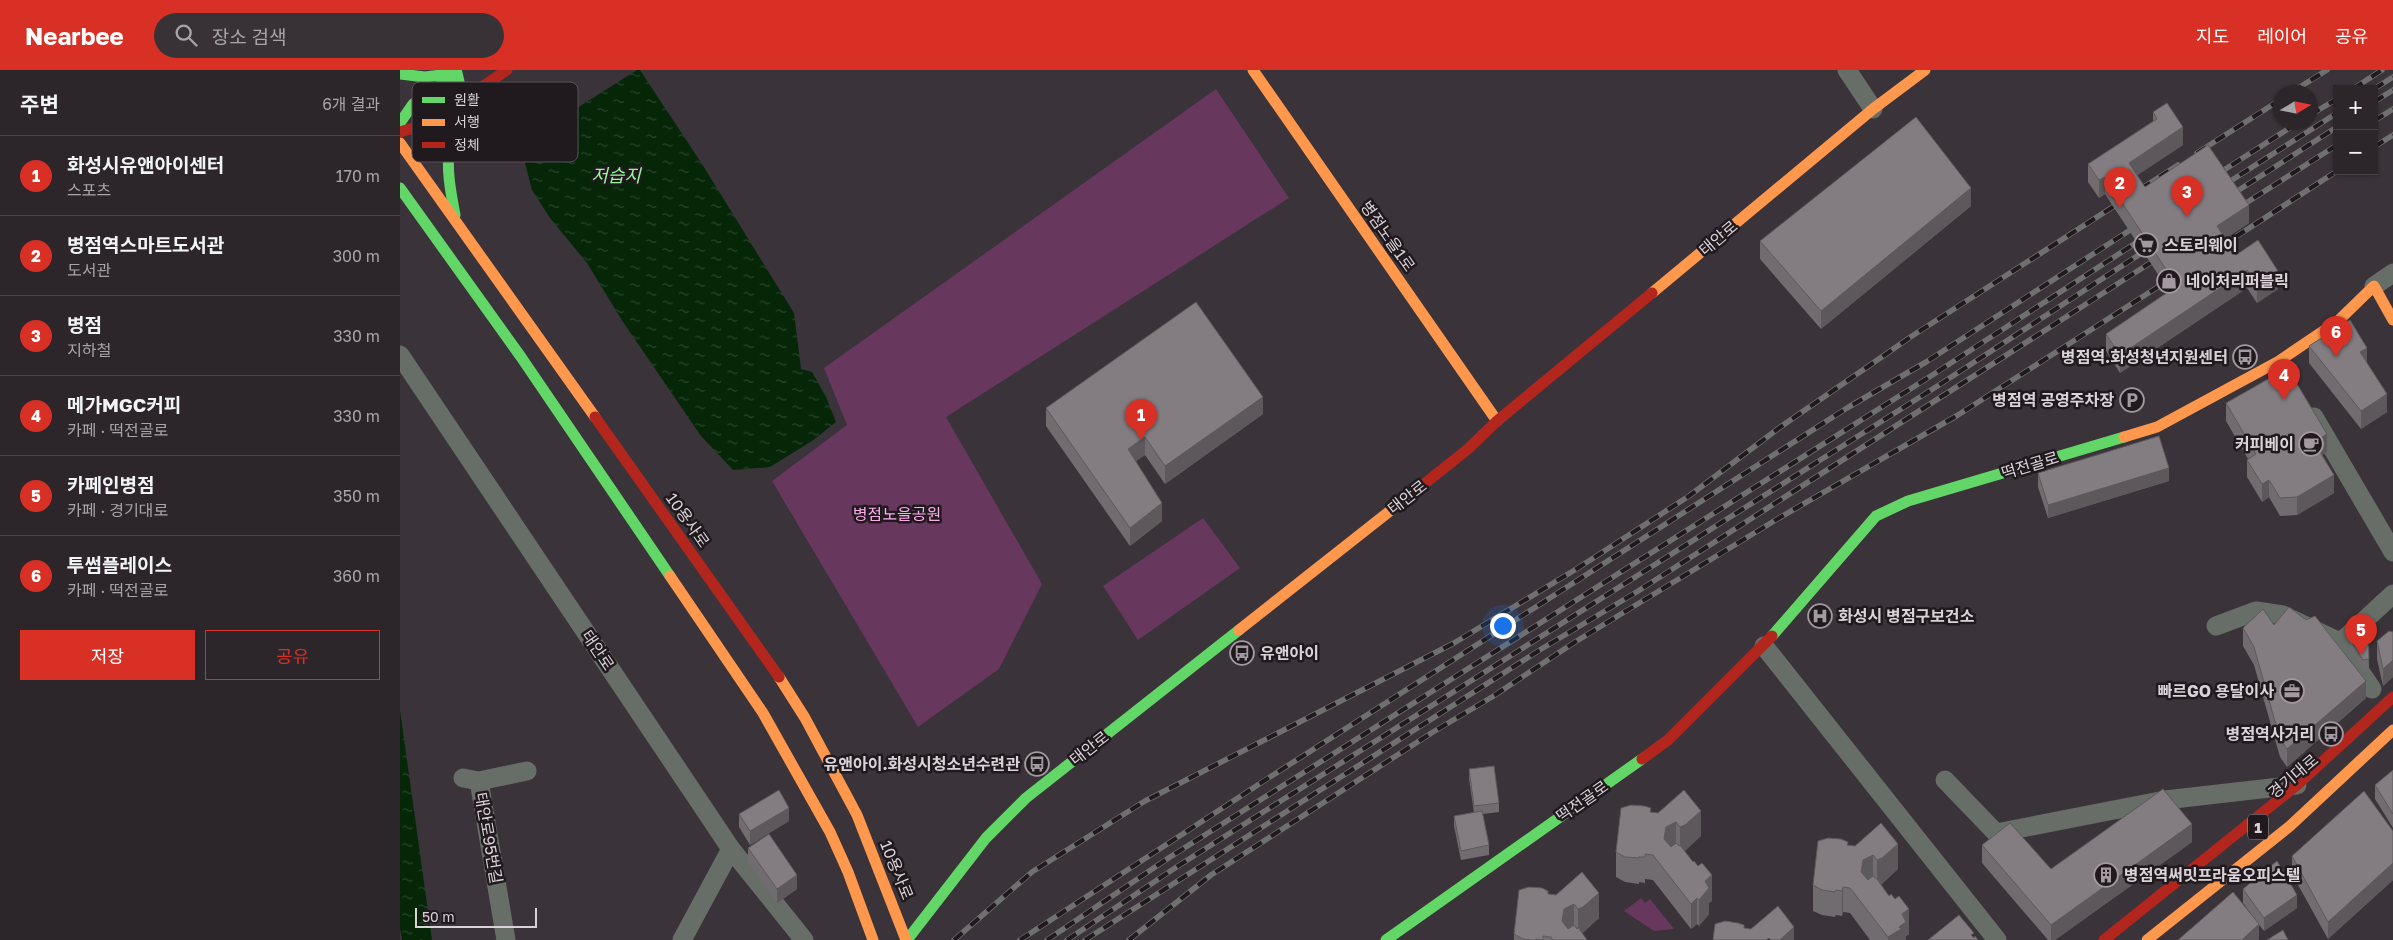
<!DOCTYPE html>
<html lang="ko">
<head>
<meta charset="utf-8">
<style>
	:root { --surface:#2c262b; --page:#383237; --text:#f1f3f6; --muted:#a6a5a9; --line:#484347; --accent:#d93025 }
	body { margin:0; font-family:"Golos Text","Noto Sans KR",sans-serif; background:var(--page); color:var(--text) }
	.controls { position:absolute; right:15px; top:15px; display:grid; overflow:hidden; border-radius:0px; box-shadow:0 1px 4px #0004 }
	.controls button { width:45px; height:45px; display:grid; place-items:center; padding:0; border:0; border-bottom:1px solid var(--line); background:var(--surface); color:var(--text); font:25px sans-serif }
	.compass { position:absolute; left:1873px; top:15px; width:45px; height:45px; border-radius:50%; background:var(--surface); box-shadow:0 1px 4px #0004; rotate:80deg }
	.scale { position:absolute; left:15px; bottom:12px; width:122px; box-sizing:border-box; padding-left:5px; border:2px solid #dad2d8; border-top:0; font-size:14px; line-height:18px; white-space:nowrap; color:#dad2d8; -webkit-text-stroke:4px #201a1f; paint-order:stroke }
	.you { position:absolute; left:1102px; top:555px; width:18px; height:18px; margin:-12px; border:4px solid #fff; border-radius:50%; background:#1a73e8; box-shadow:0 0 0 8px #1a73e833 }
	.badge { display:grid; place-items:center; width:32px; height:32px; border-radius:50%; background:var(--accent); color:#fff; font-size:16px; font-weight:700 }
	.pin { position:absolute; translate:-50% -41px; filter:drop-shadow(0 1px 2px #0008) }
	.pin::after { content:''; position:absolute; top:26px; width:18px; height:15px; background:inherit; clip-path:polygon(0 0,100% 0,50% 100%) }
	.list { margin:0; padding:0; list-style:none }
	h2 { display:flex; justify-content:space-between; align-items:center; height:65px; margin:0; padding:0 20px; font-size:21px }
	h2 small { font-size:16px; font-weight:400; color:var(--muted) }
	.list li { display:grid; grid-template-columns:32px 1fr auto; gap:15px; align-items:center; box-sizing:border-box; height:80px; padding:0 20px; border-top:1px solid var(--line) }
	.list b { display:block; font-size:19px; white-space:nowrap }
	.list p { margin:0; font-size:16px; white-space:nowrap; color:var(--muted) }
	.list em { font-size:16px; font-style:normal; color:var(--muted) }
	.actions { display:flex; gap:10px; padding:15px 20px }
	.actions a { flex:1; padding:11px 0; border:1px solid var(--accent); border-radius:0px; text-align:center; font-size:18px; color:var(--accent) }
	.actions .main { background:var(--accent); color:#fff }
	.icon { flex:none; width:28px; height:28px; fill:none; stroke:currentColor; stroke-width:2; stroke-linecap:round; stroke-linejoin:round }
	.map { position:relative; flex:none; width:1993px; height:870px; overflow:hidden }
	header { display:flex; align-items:center; gap:30px; box-sizing:border-box; height:70px; padding:0 25px; background:var(--accent); color:#fff }
	header strong { font-size:24px }
	nav { display:flex; gap:28px; margin-inline-start:auto; font-size:18px }
	.search { width:350px; height:45px; background:var(--page); display:flex; align-items:center; gap:12px; box-sizing:border-box; padding:0 18px; border-radius:28px; color:var(--muted); font-size:19px }
	main { display:flex }
	aside { flex:1; background:var(--surface) }
	.map>svg:first-child { display:block }
</style>
</head>
<body>
<header>
<strong>Nearbee</strong>
<div class="search"><svg class="icon" aria-label="search" viewBox="0 0 24 24"><circle cx="10" cy="10" r="6"/><path d="M15 15l6 6"/></svg>장소 검색</div>
<nav><a>지도</a><a>레이어</a><a>공유</a></nav>
</header>
<main>
<aside>
<h2>주변<small>6개 결과</small></h2>
<ul class="list">
<li><span class="badge">1</span><div><b>화성시유앤아이센터</b><p>스포츠</p></div><em>170 m</em></li>
<li><span class="badge">2</span><div><b>병점역스마트도서관</b><p>도서관</p></div><em>300 m</em></li>
<li><span class="badge">3</span><div><b>병점</b><p>지하철</p></div><em>330 m</em></li>
<li><span class="badge">4</span><div><b>메가MGC커피</b><p>카페 · 떡전골로</p></div><em>330 m</em></li>
<li><span class="badge">5</span><div><b>카페인병점</b><p>카페 · 경기대로</p></div><em>350 m</em></li>
<li><span class="badge">6</span><div><b>투썸플레이스</b><p>카페 · 떡전골로</p></div><em>360 m</em></li>
</ul>
<div class="actions"><a class="main">저장</a><a>공유</a></div>
</aside>
<div class="map">
<svg width="1993" height="870" viewBox="0 0 1993 870">
	<defs>
		<pattern id="water-ripples" width="26" height="14" patternUnits="userSpaceOnUse" patternTransform="scale(1.25)"><rect width="26" height="14" fill="#052708"/><path d="M2 4q2-2 4 0t4 0M15 11q2-2 4 0t4 0" fill="none" stroke="#29452b"/></pattern>
	</defs>
	<rect width="100%" height="100%" fill="#3a3339"/>
	<path fill="#67375d" d="M816 19 889 128 546 347 642 514 599 599 518 657 372 411 447 355 424 298Z
		M803 448 840 498 738 570 703 516Z
		M1241 828 1245 833 1250 829 1274 859 1254 861 1224 841Z"/>
	<path fill="url(#water-ripples)" d="M237 0H240L302 94 394 243 401 299 412 302 426 327 436 352 412 371 370 397 333 400 301 366 223 252 187 193 150 148 132 120 124 89 136 64Z
		M0 640 32 870H2L0 858Z"/>
	<g fill="none" stroke-linecap="round" stroke-linejoin="round">
		<path stroke="#676e67" stroke-width="19" d="M1447 0 1473 39
			M1974 216 1993 203
			M0 285 331 779 404 870
			M1914 347 1993 482
			M1816 556 1856 541 1883 545 1942 573
			M1364 576 1597 870
			M1972 619 1943 576 1942 571 1993 524
			M63 708 79 711 106 870
			M1545 710 1596 763 1765 730 1897 715
			M79 711 127 701
			M282 870 331 779"/>
		<path stroke="#63d668" stroke-width="11" d="M0 4 25 7 57 3 60 16 71 24C45 77 44 87 55 145
			M0 53 13 34 55 5
			M0 118 121 287 270 506
			M1372 566 1476 446 1508 431 1724 367
			M507 870 586 768 626 728 839 560
			M986 870 1242 689"/>
		<path stroke="#ff974d" stroke-width="11" d="M853 0 1097 351
			M0 73 195 347
			M1252 223 1473 39 1525 0
			M1724 367 1757 357 1879 291 1938 251 1974 216 1993 250
			M270 506 363 643 430 762 448 802 473 870
			M839 560 1014 422
			M379 607 405 648 457 745 506 870
			M1747 870 1890 756 1993 660"/>
		<path stroke="#b3261e" stroke-width="11" d="M0 62 27 54 107 0
			M195 347 379 607
			M1014 422 1068 379 1097 351 1252 223
			M1242 689 1268 670 1372 566
			M1704 870 1897 715 1993 627"/>
		<g stroke="#6f706f" stroke-width="5.5">
			<path id="rail" d="M1953 19 1982 0
				M1974 19 1993 7
				M1892 22 1927 0
				M1974 32 1993 20
				M1910 45 1937 29
				M1974 51 1993 39
				M1974 77 1993 65
				M1797 83 1880 30
				M1813 107 1899 52
				M1821 117 1937 43
				M1828 127 1937 57
				M1835 140 1937 75
				M1817 179 1937 101
				M554 870 632 802 745 731 1054 573 1178 498 1289 426 1379 358 1512 266 1778 95
				M620 870 870 707 1447 338 1526 292 1741 153
				M647 870 770 787 1534 304 1748 165
				M667 870 778 796 1539 315 1754 175
				M685 870 1143 578 1235 523 1761 186
				M729 870 811 805 1033 662 1092 627 1175 572 1379 448 1558 345 1775 206"/>
		</g>
		<use href="#rail" stroke="#201a1f" stroke-width="4" stroke-dasharray="11" stroke-linecap="butt"/>
	</g>
	<path fill="#716c70" d="M1753 42 1783 75 1737 105 1745 117 1849 153 1825 169 1836 185 1878 219 1857 233 1847 218 1720 303 1706 281V264L1769 221 1705 124 1699 128 1688 112V94L1753 51Z
		M1571 136 1421 259 1360 189V171Z
		M1909 276 1967 294 1987 342 1961 359 1909 293Z
		M1826 333 1927 382 1922 385 1934 423 1897 445 1880 446 1869 427 1862 432 1847 407V390L1848 389 1826 351Z
		M646 338 863 344 765 414 745 385 736 391 762 451 730 476 646 356Z
		M1638 403 1769 411 1648 448 1638 417Z
		M1968 551 1969 598 1963 599 1950 578V569Z
		M1874 555 1966 628 1887 697 1880 687 1854 595 1843 576V558Z
		M1993 562V607L1983 616 1977 589V571Z
		M1069 699 1099 733V742L1083 744 1089 775V785L1061 790 1054 756V746L1074 743 1069 709Z
		M1993 700V758L1975 729V715Z
		M1251 742 1258 743 1301 766 1284 781 1312 831 1309 833V844L1299 856 1297 854 1291 859 1253 810 1245 809V813L1239 812V814L1225 812 1216 807V782Z
		M339 744 389 751 350 775 339 757Z
		M1993 761V810L1928 869 1892 804V786Z
		M1792 772 1655 870H1648L1582 793V775L1651 799Z
		M1448 775 1455 776 1498 799 1481 814 1509 864 1506 866V870H1470L1450 843 1443 842 1442 846 1436 845 1435 847 1422 845 1413 841V815Z
		M348 778 397 819 377 833 348 792Z
		M1182 802 1199 848 1182 863 1187 870H1114V864L1148 824 1156 825Z
		M1843 819 1897 838 1864 861 1859 855V870L1851 844 1843 833Z"/>
	<path fill="#5c585b" d="M1783 57V75L1729 111V93Z
		M1705 107V124L1699 128V110Z
		M1571 118V136L1421 259V241Z
		M1849 135V153L1817 174V156Z
		M1847 200V218L1720 303V285Z
		M1878 201V219L1857 233V215Z
		M1967 278V295L1960 282Z
		M1987 324V342L1961 359V341Z
		M863 327V344L765 414V396Z
		M1927 364V382L1914 390V372Z
		M745 367V385L728 397V379Z
		M1769 398V411L1648 448V435Z
		M1934 405V423L1897 445V427Z
		M1869 410V427L1862 432V414Z
		M762 433V451L730 476V458Z
		M1993 590V607L1983 616V599Z
		M1966 611V628L1887 697V679Z
		M389 738V751L350 775V761Z
		M1301 741V766L1285 781 1280 783V757Z
		M1276 752V777L1266 782 1264 769 1266 757Z
		M1792 754V772L1655 870H1651V855Z
		M1498 774V799L1482 814 1477 816V790Z
		M1473 785V811L1463 815 1461 802 1463 790Z
		M1993 793V810L1928 869V852Z
		M397 805V819L377 833V819Z
		M1312 805V831L1309 833V844L1299 856V830L1305 811Z
		M1443 817V842L1442 846V821Z
		M1199 823V848L1183 863 1178 865V839Z
		M1897 825V838L1864 861V848Z
		M1297 828V854L1291 859V834Z
		M1174 834V860L1164 864 1162 851 1164 839Z
		M1509 839V864L1506 866V870H1488V867L1502 844Z
		M1859 854V870H1842Z
		M1394 857V870H1380Z"/>
	<path fill="#837d82" stroke="#5c585b" d="M1767 33 1783 57 1729 93 1745 117 1808 75 1849 135 1817 156 1836 185 1858 170 1878 201 1857 215 1847 200 1720 285 1706 264 1777 216 1705 107 1699 110 1688 94 1757 49 1753 42Z
		M1516 47 1571 118 1421 241 1360 171Z
		M796 232 863 327 765 396 745 367 728 379 762 433 730 458 646 338Z
		M1950 250 1967 278 1960 282 1987 324 1961 341 1909 276Z
		M1884 300 1891 304 1927 364 1914 372 1934 405 1897 427 1880 428 1869 410 1862 414 1847 390 1856 384 1826 333Z
		M1759 366 1769 398 1648 435 1638 403Z
		M1889 537 1906 550 1915 546 1966 611 1887 679 1880 669 1854 577 1843 558 1863 539 1874 555Z
		M1968 551 1969 589 1963 590 1950 569Z
		M1989 561 1993 562V590L1983 599 1977 571Z
		M1094 696 1099 733 1074 736 1069 699Z
		M1993 700V744L1975 715Z
		M1763 719 1792 754 1651 855 1582 775 1610 753 1651 799Z
		M379 720 389 738 350 761 339 744Z
		M1284 720 1301 741 1285 755 1280 757 1276 752 1266 757 1264 769 1271 777 1276 773 1279 776 1280 775 1293 792 1294 791 1298 796 1302 793 1312 805 1305 811 1309 818 1299 830 1297 828 1291 834 1253 785 1245 784V787H1239V788L1225 787 1216 782 1221 738 1231 735 1244 736 1251 738 1250 742 1258 743Z
		M1964 721 1993 761V793L1928 852 1892 786Z
		M1082 741 1089 775 1061 781 1054 746Z
		M1481 753 1498 774 1482 788 1477 790 1473 785 1463 790 1461 802 1468 810 1473 806 1477 809 1489 826 1491 824 1495 829 1499 826 1509 839 1502 844 1506 852 1499 857 1501 859 1488 867 1450 818 1443 817 1442 821 1436 820 1435 822 1422 820 1413 815 1418 771 1428 768 1441 769 1448 772 1447 775 1455 776Z
		M369 764 397 805 377 819 348 778Z
		M1877 791 1897 825 1864 848 1843 819Z
		M1182 802 1199 823 1183 837 1178 839 1174 834 1164 839 1162 851 1168 859 1174 855 1177 859 1178 857 1187 870H1153L1151 867 1143 866V870L1136 869V870H1132L1123 869 1114 864 1119 820 1129 817 1142 818 1148 821V824L1156 825Z
		M1833 822 1859 854 1842 870H1778Z
		M1378 836 1394 857 1380 870H1371L1369 868 1366 870H1313L1315 854 1325 851 1338 853 1344 855V858L1351 859Z
		M1559 845 1574 863 1571 865 1574 868 1575 866 1578 870H1528Z
		M1883 860 1888 870H1867Z"/>
	<defs>
		<g id="supermarket-ring" transform="scale(1.25)"><circle r="9.5" fill="#201a1f" stroke="#a29aa0" stroke-width="1.5"/><path d="M-6-5.5h2.5l.6 2H6L4.5 2H-2.5L-4.4-4H-6ZM-1.5 3.2a1.3 1.3 0 1 0 .1 0ZM3 3.2a1.3 1.3 0 1 0 .1 0Z" fill="#a29aa0"/></g>
		<g id="shop-ring" transform="scale(1.25)"><circle r="9.5" fill="#201a1f" stroke="#a29aa0" stroke-width="1.5"/><path d="M-5-2.5h2.3a2.7 3.5 0 0 1 5.4 0H5L5.5 6h-11ZM-1.5-2.5h3a1.5 2.3 0 0 0-3 0Z" fill="#a29aa0"/></g>
		<g id="bus-ring" transform="scale(1.25)"><circle r="9.5" fill="#201a1f" stroke="#a29aa0" stroke-width="1.5"/><path d="M-5-6H5V4H4V6H2V4H-2V6H-4V4H-5ZM-3.5-4V0h7V-4ZM-3.5 1.2v1.5H-2V1.2ZM2 1.2v1.5H3.5V1.2Z" fill="#a29aa0"/></g>
		<g id="parking-ring" transform="scale(1.25)"><circle r="9.5" fill="#201a1f" stroke="#a29aa0" stroke-width="1.5"/><path d="M-3.5-5.5H1a3.5 3.5 0 0 1 0 7H-1V5.5H-3.5ZM-1-3.4V-.6H.8a1.4 1.4 0 0 0 0-2.8Z" fill="#a29aa0"/></g>
		<g id="cafe-ring" transform="scale(1.25)"><circle r="9.5" fill="#201a1f" stroke="#a29aa0" stroke-width="1.5"/><path d="M-5.5-4.5H6V0H3Q3 3.5 0 3.5H-2.5Q-5.5 3.5-5.5 0ZM3-3.2v2h1.7v-2ZM-6 4.5H4V6H-6Z" fill="#a29aa0"/></g>
		<g id="hospital-ring" transform="scale(1.25)"><circle r="9.5" fill="#201a1f" stroke="#a29aa0" stroke-width="1.5"/><path d="M-5-5h3v3.5h4V-5h3V5h-3V1.5h-4V5h-3Z" fill="#a29aa0"/></g>
		<g id="office-ring" transform="scale(1.25)"><circle r="9.5" fill="#201a1f" stroke="#a29aa0" stroke-width="1.5"/><path d="M-6-3h4V-5.5h4V-3h4V5H-6ZM-1-4.5V-3h2v-1.5ZM-6 0V1H6V0Z" fill="#a29aa0"/></g>
		<g id="building-ring" transform="scale(1.25)"><circle r="9.5" fill="#201a1f" stroke="#a29aa0" stroke-width="1.5"/><path d="M-4-6H4V6H1V3H-1V6H-4ZM-2.5-4.3h1.7v1.8h-1.7ZM.8-4.3h1.7v1.8H.8ZM-2.5-1h1.7V.8h-1.7ZM.8-1h1.7V.8H.8Z" fill="#a29aa0"/></g>
	</defs>
	<g fill-rule="evenodd">
		<use href="#supermarket-ring" x="1746" y="175"/>
		<use href="#shop-ring" x="1769" y="211"/>
		<use href="#bus-ring" x="1845" y="287"/>
		<use href="#parking-ring" x="1732" y="330"/>
		<use href="#cafe-ring" x="1911" y="374"/>
		<use href="#hospital-ring" x="1420" y="546"/>
		<use href="#bus-ring" x="842" y="583"/>
		<use href="#office-ring" x="1892" y="621"/>
		<use href="#bus-ring" x="1931" y="664"/>
		<use href="#bus-ring" x="637" y="694"/>
		<use href="#building-ring" x="1706" y="805"/>
	</g>
	<g text-anchor="middle" dominant-baseline="central" stroke-width="5" stroke-linejoin="round" paint-order="stroke">
		<rect fill="#201a1f" stroke="#a29ba0" stroke-width="1" x="1848" y="744.5" width="20" height="25" rx="4"/>
		<g font-size="15" font-weight="bold" fill="#dad2d8">
			<text x="1858" y="757">1</text>
		</g>
		<g font-size="16" fill="#dad2d8" stroke="#201a1f">
			<text transform="translate(988 166) rotate(55)">병점노을1로</text>
			<text transform="translate(1318 168) rotate(-40)">태안로</text>
			<text transform="translate(1630 395) rotate(-17)">떡전골로</text>
			<text transform="translate(1007 427) rotate(-38)">태안로</text>
			<text transform="translate(288 450) rotate(55)">10용사로</text>
			<text transform="translate(198 580) rotate(56)">태안로</text>
			<text transform="translate(689 678) rotate(-38)">태안로</text>
			<text transform="translate(1893 706) rotate(-40)">경기대로</text>
			<text transform="translate(1182 731) rotate(-35)">떡전골로</text>
			<text transform="translate(89 768) rotate(80)">태안로95번길</text>
			<text transform="translate(497 800) rotate(68)">10용사로</text>
		</g>
		<g font-size="16" font-weight="bold" fill="#dad2d8" stroke="#201a1f" text-anchor="end">
			<text x="1764" y="175" text-anchor="start">스토리웨이</text>
			<text x="1786" y="211" text-anchor="start">네이처리퍼블릭</text>
			<text x="1828" y="287">병점역.화성청년지원센터</text>
			<text x="1714" y="330">병점역 공영주차장</text>
			<text x="1894" y="374">커피베이</text>
			<text x="1438" y="546" text-anchor="start">화성시 병점구보건소</text>
			<text x="860" y="583" text-anchor="start">유앤아이</text>
			<text x="1874" y="621">빠르GO 용달이사</text>
			<text x="1914" y="664">병점역사거리</text>
			<text x="620" y="694">유앤아이.화성시청소년수련관</text>
			<text x="1724" y="805" text-anchor="start">병점역써밋프라움오피스텔</text>
		</g>
		<g font-size="16" fill="#feabec" stroke="#201a1f">
			<text x="497" y="444">병점노을공원</text>
		</g>
		<g font-size="18" font-style="italic" fill="#9afa9b" stroke="#201a1f">
			<text x="216" y="105">저습지</text>
		</g>
	</g>
	<rect x="12" y="12" width="166" height="80" rx="8" fill="#201a1f" stroke="#585156" stroke-width="1"/>
	<rect x="22" y="27" width="23" height="6" fill="#63d668"/>
	<rect x="22" y="49" width="23" height="7" fill="#ff974d"/>
	<rect x="22" y="72" width="23" height="6" fill="#b3261e"/>
	<g font-size="14" fill="#dad2d8">
		<text x="54" y="35">원활</text>
		<text x="54" y="57">서행</text>
		<text x="54" y="80">정체</text>
	</g>
</svg>
<div class="controls">
<button>+</button>
<button>−</button>
</div>
<svg class="compass" viewBox="-18 -18 36 36"><path d="M0-13l5 13h-10z" fill="#e53935"/><path d="M0 13l5-13h-10z" fill="#a6a5a9"/></svg>
<div class="scale">50 m</div>
<div class="you"></div>
<div class="pin badge" style="left:741px;top:370px">1</div>
<div class="pin badge" style="left:1720px;top:138px">2</div>
<div class="pin badge" style="left:1787px;top:147px">3</div>
<div class="pin badge" style="left:1884px;top:330px">4</div>
<div class="pin badge" style="left:1961px;top:585px">5</div>
<div class="pin badge" style="left:1936px;top:287px">6</div>
</div>
</main>
</body>
</html>
